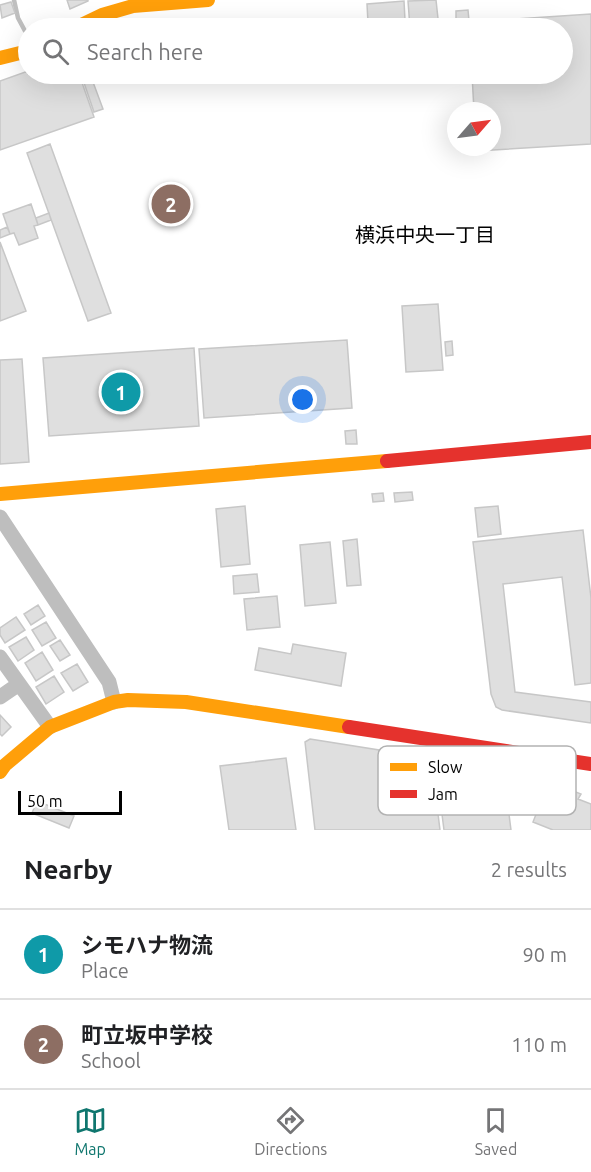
<!DOCTYPE html>
<html lang="en">
<head>
<meta charset="utf-8">
<style>
	:root { --surface:#fff; --page:#f6f6f6; --text:#202124; --muted:#757577; --line:#e0e0e0; --accent:#0f766e }
	body { margin:0; font-family:Ubuntu,"Noto Sans JP",sans-serif; background:var(--page); color:var(--text) }
	.compass { position:absolute; left:447px; top:102px; width:54px; height:54px; border-radius:50%; background:var(--surface); box-shadow:0 6px 24px #0002; rotate:62deg }
	.scale { position:absolute; left:18px; bottom:15px; width:104px; box-sizing:border-box; padding-left:6px; border:3px solid #000; border-top:0; font-size:16px; line-height:21px; white-space:nowrap; color:#000; -webkit-text-stroke:4px #fff; paint-order:stroke }
	.you { position:absolute; left:303px; top:400px; width:21px; height:21px; margin:-15px; border:4px solid #fff; border-radius:50%; background:#1a73e8; box-shadow:0 0 0 9px #1a73e833 }
	.badge { display:grid; place-items:center; width:39px; height:39px; border-radius:50%; background:var(--accent); color:#fff; font-size:20px; font-weight:700 }
	.pin { position:absolute; translate:-50% -50%; border:3px solid #fff; box-shadow:0 2px 6px #0006 }
	.list { margin:0; padding:0; list-style:none }
	h2 { display:flex; justify-content:space-between; align-items:center; height:78px; margin:0; padding:0 24px; font-size:26px }
	h2 small { font-size:20px; font-weight:400; color:var(--muted) }
	.list li { display:grid; grid-template-columns:39px 1fr auto; gap:18px; align-items:center; box-sizing:border-box; height:90px; padding:0 24px; border-top:2px solid var(--line) }
	.list b { display:block; font-size:22px; white-space:nowrap }
	.list p { margin:0; font-size:20px; white-space:nowrap; color:var(--muted) }
	.list em { font-size:20px; font-style:normal; color:var(--muted) }
	.icon { flex:none; width:33px; height:33px; fill:none; stroke:currentColor; stroke-width:2; stroke-linecap:round; stroke-linejoin:round }
	.map { position:relative; flex:none; width:591px; height:830px; overflow:hidden }
	.search { position:absolute; background:var(--surface); box-shadow:0 6px 24px #0002; left:18px; right:18px; top:18px; height:66px; display:flex; align-items:center; gap:15px; box-sizing:border-box; padding:0 21px; border-radius:33px; color:var(--muted); font-size:22px }
	.sheet { height:258px; background:var(--surface) }
	nav { display:flex; justify-content:space-around; align-items:center; box-sizing:border-box; height:84px; border-top:2px solid var(--line); background:var(--surface); font-size:16px; color:var(--muted) }
	nav a { display:grid; justify-items:center; gap:3px }
	nav .on { color:var(--accent) }
	.map>svg:first-child { display:block }
</style>
</head>
<body>
<div class="map">
<svg width="591" height="830" viewBox="0 0 591 830">
	<rect width="100%" height="100%" fill="#fff"/>
	<g fill="none" stroke-linecap="round" stroke-linejoin="round">
		<path stroke="#bfbfbf" stroke-width="4.5" d="M14 0 18 18 25 31"/>
	</g>
	<path fill="#dfdfdf" stroke="#c7c7c7" stroke-width="1.5" d="M67 0H88V1L70 9Z
		M436 0 439 28H410L408 1Z
		M404 1 405 20 368 23 367 4Z
		M11 2 15 13 2 18 0 5Z
		M468 10 469 21 456 22V11Z
		M591 14V144L477 151V147H492V111H474L472 74H562V28H469L468 22Z
		M28 71V74H79L94 117 0 150V81Z
		M81 74H90L103 109 94 112Z
		M50 144 111 313 88 321 27 153Z
		M31 204 38 225 34 226 38 238 19 245 14 233 10 234 3 214Z
		M49 213 51 220 38 225 36 218Z
		M7 227 10 234 0 238V230Z
		M0 242 26 311 0 321Z
		M438 304 443 370 406 372 402 306Z
		M347 340 352 408 204 418 199 349Z
		M452 341 453 355 446 356 445 342Z
		M194 348 199 426 49 436 43 358Z
		M22 359 29 462 0 464V360Z
		M356 430 357 444H346L345 431Z
		M412 492 413 500 395 502 394 493Z
		M383 493 384 501 373 502 372 494Z
		M245 506 250 564 221 567 216 509Z
		M498 506 501 534 478 537 475 508Z
		M583 530 591 598V683L575 685 562 577 503 584 515 692 591 702V723L502 710 496 707 491 694 473 542Z
		M357 539 361 585 347 586 343 541Z
		M330 542 336 603 305 606 300 545Z
		M257 574 259 592 234 594 233 576Z
		M277 596 280 627 247 630 244 599Z
		M38 605 45 616 31 625 24 614Z
		M16 617 25 630 5 643 0 635V628Z
		M46 622 56 638 42 646 32 630Z
		M26 637 34 650 18 661 9 647Z
		M60 640 70 655 60 661 50 646Z
		M293 644 346 653 341 686 255 670 259 648 291 654Z
		M42 652 53 670 36 681 25 663Z
		M77 664 88 682 73 691 61 673Z
		M54 676 64 692 46 704 36 687Z
		M0 715 11 727 2 736 0 734Z
		M310 739 398 753 399 759 431 757 440 830H315L305 742Z
		M286 758 296 830H229L220 766Z
		M503 767 511 830H444L437 775Z
		M549 781 581 794 578 799 591 804V830H553L533 822Z
		M37 801 74 816 69 828 32 813Z"/>
	<g fill="none" stroke-linecap="round" stroke-linejoin="round">
		<path stroke="#bebebe" stroke-width="15" d="M0 517 109 682 114 702
			M0 657 50 727
			M0 697 19 684"/>
		<path stroke="#ff9f0a" stroke-width="14" d="M75 28 102 15 133 6 208 0
			M0 58 28 51
			M0 494 387 461
			M0 772 5 765 50 727 114 702 128 700 186 702 349 727"/>
		<path stroke="#e5322d" stroke-width="14" d="M387 461 591 442
			M349 727 591 764"/>
	</g>
	<g text-anchor="middle" dominant-baseline="central" stroke-width="4.5" stroke-linejoin="round" paint-order="stroke">
		<g font-size="20" fill="#000" stroke="#fff">
			<text x="425" y="234">横浜中央一丁目</text>
		</g>
	</g>
	<rect x="378" y="746" width="198" height="69" rx="9" fill="#fff" stroke="#b2b2b2" stroke-width="1.5"/>
	<rect x="390" y="763" width="27" height="8" fill="#ff9f0a"/>
	<rect x="390" y="790" width="27" height="8" fill="#e5322d"/>
	<g font-size="16" fill="#000">
		<text x="428" y="773">Slow</text>
		<text x="428" y="800">Jam</text>
	</g>
</svg>
<svg class="compass" viewBox="-18 -18 36 36"><path d="M0-13l5 13h-10z" fill="#e53935"/><path d="M0 13l5-13h-10z" fill="#757577"/></svg>
<div class="scale">50 m</div>
<div class="you"></div>
<div class="pin badge" style="left:121px;top:392px;background:#0f9aa8">1</div>
<div class="pin badge" style="left:171px;top:204px;background:#8d6e63">2</div>
<div class="search"><svg class="icon" aria-label="search" viewBox="0 0 24 24"><circle cx="10" cy="10" r="6"/><path d="M15 15l6 6"/></svg>Search here</div>
</div>
<section class="sheet">
<h2>Nearby<small>2 results</small></h2>
<ul class="list">
<li><span class="badge" style="background:#0f9aa8">1</span><div><b>シモハナ物流</b><p>Place</p></div><em>90 m</em></li>
<li><span class="badge" style="background:#8d6e63">2</span><div><b>町立坂中学校</b><p>School</p></div><em>110 m</em></li>
</ul>
</section>
<nav>
<a class="on"><svg class="icon" aria-label="map" viewBox="0 0 24 24"><path d="M3 6l6-2 6 2 6-2v14l-6 2-6-2-6 2zM9 4v14M15 6v14"/></svg>Map</a>
<a><svg class="icon" aria-label="directions" viewBox="0 0 24 24"><path d="M12 3l9 9-9 9-9-9zM9 14v-3h6M13 9l2 2-2 2"/></svg>Directions</a>
<a><svg class="icon" aria-label="saved" viewBox="0 0 24 24"><path d="M7 4h10v16l-5-4-5 4z"/></svg>Saved</a>
</nav>
</body>
</html>
